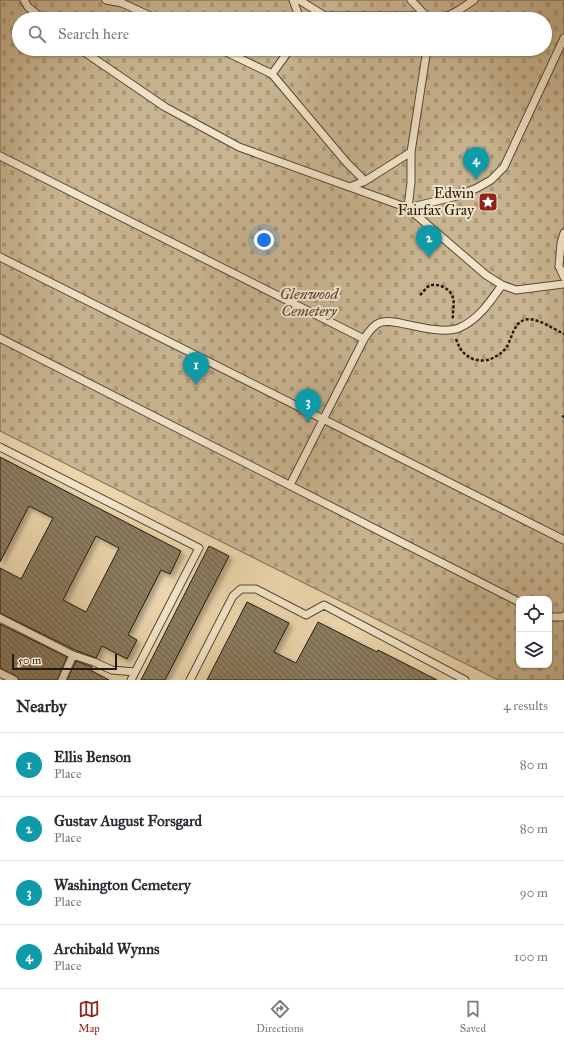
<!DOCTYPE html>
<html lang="en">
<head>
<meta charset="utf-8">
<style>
	:root { --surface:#fff; --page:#f7f7f7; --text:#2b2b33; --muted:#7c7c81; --line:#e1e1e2; --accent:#8f2418 }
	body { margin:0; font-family:"IM FELL Great Primer",serif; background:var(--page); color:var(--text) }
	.controls { position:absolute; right:12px; bottom:12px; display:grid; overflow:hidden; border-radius:8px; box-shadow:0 1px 3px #0004 }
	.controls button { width:36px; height:36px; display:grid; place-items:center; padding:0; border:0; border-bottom:1px solid var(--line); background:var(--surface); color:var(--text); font:20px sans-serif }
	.scale { position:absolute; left:12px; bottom:10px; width:105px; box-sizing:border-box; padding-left:4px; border:2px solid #231b11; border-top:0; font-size:11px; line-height:14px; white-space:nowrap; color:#231b11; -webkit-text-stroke:3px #f2e4c8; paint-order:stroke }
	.you { position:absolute; left:264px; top:240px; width:14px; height:14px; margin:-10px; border:3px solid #fff; border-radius:50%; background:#1a73e8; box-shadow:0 0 0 6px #1a73e833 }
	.badge { display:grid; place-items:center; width:26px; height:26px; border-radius:50%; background:var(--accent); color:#fff; font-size:13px; font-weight:700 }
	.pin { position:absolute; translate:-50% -33px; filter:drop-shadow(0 1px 2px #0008) }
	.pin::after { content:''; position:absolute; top:21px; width:14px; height:12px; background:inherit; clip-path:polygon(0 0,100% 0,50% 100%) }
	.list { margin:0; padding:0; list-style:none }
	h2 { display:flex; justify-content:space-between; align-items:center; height:52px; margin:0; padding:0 16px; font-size:17px }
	h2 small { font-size:13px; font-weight:400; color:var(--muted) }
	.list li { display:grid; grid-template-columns:26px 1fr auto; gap:12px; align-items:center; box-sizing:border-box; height:64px; padding:0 16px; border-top:1px solid var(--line) }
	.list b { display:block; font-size:15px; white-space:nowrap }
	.list p { margin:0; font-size:13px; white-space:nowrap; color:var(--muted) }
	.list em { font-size:13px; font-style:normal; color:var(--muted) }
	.icon { flex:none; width:22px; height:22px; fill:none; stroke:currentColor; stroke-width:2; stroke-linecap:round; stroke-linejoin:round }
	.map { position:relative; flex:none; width:564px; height:680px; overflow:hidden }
	.search { position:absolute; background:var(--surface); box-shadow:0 1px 3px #0004; left:12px; right:12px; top:12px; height:44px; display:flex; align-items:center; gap:10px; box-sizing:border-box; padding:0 14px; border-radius:22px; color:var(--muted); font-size:15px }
	.sheet { height:308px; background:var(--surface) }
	nav { display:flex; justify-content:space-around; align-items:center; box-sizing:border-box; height:56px; border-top:1px solid var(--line); background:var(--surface); font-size:11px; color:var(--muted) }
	nav a { display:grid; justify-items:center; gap:2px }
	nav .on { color:var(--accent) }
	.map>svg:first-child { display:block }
</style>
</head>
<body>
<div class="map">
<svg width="564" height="680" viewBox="0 0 564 680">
	<defs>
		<pattern id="cemetery-stones" width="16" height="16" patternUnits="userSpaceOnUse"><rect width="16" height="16" fill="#c9b591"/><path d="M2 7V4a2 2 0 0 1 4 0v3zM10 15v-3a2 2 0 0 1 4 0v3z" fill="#ac9b7c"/></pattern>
		<pattern id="building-back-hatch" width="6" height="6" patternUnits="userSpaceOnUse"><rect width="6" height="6" fill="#8b7c61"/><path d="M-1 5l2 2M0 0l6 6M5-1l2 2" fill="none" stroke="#71654f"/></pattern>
		<filter id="shadow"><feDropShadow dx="3.5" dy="3.5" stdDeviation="2" flood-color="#0004"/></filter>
	</defs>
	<rect width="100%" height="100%" fill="#ebd5ab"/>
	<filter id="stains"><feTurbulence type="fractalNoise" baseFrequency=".005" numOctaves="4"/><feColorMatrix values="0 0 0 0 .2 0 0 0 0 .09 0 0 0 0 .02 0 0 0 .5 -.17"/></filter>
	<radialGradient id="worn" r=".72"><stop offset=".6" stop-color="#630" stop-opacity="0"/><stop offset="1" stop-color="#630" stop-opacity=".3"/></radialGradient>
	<path fill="url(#cemetery-stones)" stroke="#766851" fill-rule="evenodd" d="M0 0H564V680H498L0 431ZM19 19H545V49H19ZM519 599H549V665H519Z"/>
	<path fill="url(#building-back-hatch)" stroke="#231b11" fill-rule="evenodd" filter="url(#shadow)" d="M0 457 181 551 170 574 161 570 128 635 137 640 127 659 102 646 96 658 75 650 0 613V568L21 579 53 518 29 506 0 562ZM96 536 119 548 86 612 63 600Z
		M209 546 229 556 165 680H141Z
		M247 602 289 623 274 652 296 663 318 622 377 652 378 650 437 680H207Z
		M0 624 67 657 57 680H19L16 676 0 668Z
		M76 661 92 667 90 670 109 680H67Z"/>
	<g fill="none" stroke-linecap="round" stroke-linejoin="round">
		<g stroke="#554a38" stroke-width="9">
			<path id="service" d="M24 0 28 7 43 19
				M106 0 122 3 157 19
				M293 0 300 19
				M299 0 325 16H426
				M411 0 427 17
				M442 19 459 10 474 0
				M80 49 165 107 239 147 408 208 457 196 477 188 491 180 504 167 564 38
				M220 49 272 74 346 162 365 181
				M427 49 411 152V182L408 208 486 275 502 285 516 290 564 284
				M272 74 290 49
				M0 156 364 339 290 485
				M350 187 365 181 411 152
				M564 233 561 243 559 266 564 277
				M0 257 564 540
				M0 338 519 602
				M364 339C368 333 372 326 379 323 386 320 393 322 400 323 415 326 444 334 459 328 478 320 490 302 502 285
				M0 447 199 548 131 680
				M549 617H562L564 616
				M0 618 73 655 62 680
				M73 655 94 662 112 670 135 672
				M0 673 14 680
				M190 680 233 596 241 589H256L306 615 324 605 465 680"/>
		</g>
		<path stroke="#231b11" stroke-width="2.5" stroke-dasharray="3 2" stroke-linecap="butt" d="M420 295C423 293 426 287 429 286 438 282 451 289 453 298 455 304 452 313 453 320
			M456 339C460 350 463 354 473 359 479 361 486 361 491 359 497 356 502 353 506 348 512 339 513 324 524 320 535 316 554 329 564 334
			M562 416 564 417"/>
		<use href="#service" stroke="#f2e4c8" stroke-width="7"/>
	</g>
	<defs>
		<g id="sight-square" transform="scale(1)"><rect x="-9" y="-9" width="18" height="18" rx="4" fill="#8f2418" stroke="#f2e4c8"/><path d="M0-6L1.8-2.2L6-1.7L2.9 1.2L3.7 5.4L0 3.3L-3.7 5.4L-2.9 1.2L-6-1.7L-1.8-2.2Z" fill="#fff"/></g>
	</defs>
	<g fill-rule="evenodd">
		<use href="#sight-square" x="488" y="202"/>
	</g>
	<g text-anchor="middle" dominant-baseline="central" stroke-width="4" stroke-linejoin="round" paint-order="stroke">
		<g font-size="15" fill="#231b11" stroke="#f2e4c8" text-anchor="end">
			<text x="474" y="193">Edwin<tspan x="474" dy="17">Fairfax Gray</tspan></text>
		</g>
		<g font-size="15" font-style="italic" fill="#554937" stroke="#f2e4c8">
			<text x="309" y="294">Glenwood<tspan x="309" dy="17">Cemetery</tspan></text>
		</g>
	</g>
	<rect width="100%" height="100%" filter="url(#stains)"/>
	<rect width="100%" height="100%" fill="url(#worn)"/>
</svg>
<div class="controls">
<button><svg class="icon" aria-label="locate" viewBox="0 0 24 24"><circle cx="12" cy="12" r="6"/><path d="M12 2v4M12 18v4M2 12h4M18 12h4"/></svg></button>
<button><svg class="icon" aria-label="layers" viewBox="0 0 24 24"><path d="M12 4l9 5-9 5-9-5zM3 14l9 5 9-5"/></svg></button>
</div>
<div class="scale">50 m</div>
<div class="you"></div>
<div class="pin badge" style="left:196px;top:385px;background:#0f9aa8">1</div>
<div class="pin badge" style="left:429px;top:258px;background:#0f9aa8">2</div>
<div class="pin badge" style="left:308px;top:422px;background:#0f9aa8">3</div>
<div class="pin badge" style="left:476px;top:180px;background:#0f9aa8">4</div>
<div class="search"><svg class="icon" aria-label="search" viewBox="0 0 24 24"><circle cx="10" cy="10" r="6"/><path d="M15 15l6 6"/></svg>Search here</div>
</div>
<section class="sheet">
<h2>Nearby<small>4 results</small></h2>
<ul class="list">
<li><span class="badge" style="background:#0f9aa8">1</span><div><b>Ellis Benson</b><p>Place</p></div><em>80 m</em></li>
<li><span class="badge" style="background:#0f9aa8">2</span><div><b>Gustav August Forsgard</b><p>Place</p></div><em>80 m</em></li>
<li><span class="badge" style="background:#0f9aa8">3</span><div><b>Washington Cemetery</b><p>Place</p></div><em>90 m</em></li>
<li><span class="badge" style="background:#0f9aa8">4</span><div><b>Archibald Wynns</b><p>Place</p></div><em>100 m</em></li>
</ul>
</section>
<nav>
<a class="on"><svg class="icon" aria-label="map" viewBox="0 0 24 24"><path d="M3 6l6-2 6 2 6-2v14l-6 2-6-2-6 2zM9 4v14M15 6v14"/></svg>Map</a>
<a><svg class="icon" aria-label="directions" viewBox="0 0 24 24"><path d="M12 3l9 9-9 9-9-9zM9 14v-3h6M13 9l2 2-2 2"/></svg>Directions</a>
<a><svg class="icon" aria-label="saved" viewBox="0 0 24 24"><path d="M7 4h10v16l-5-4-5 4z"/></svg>Saved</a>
</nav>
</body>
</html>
